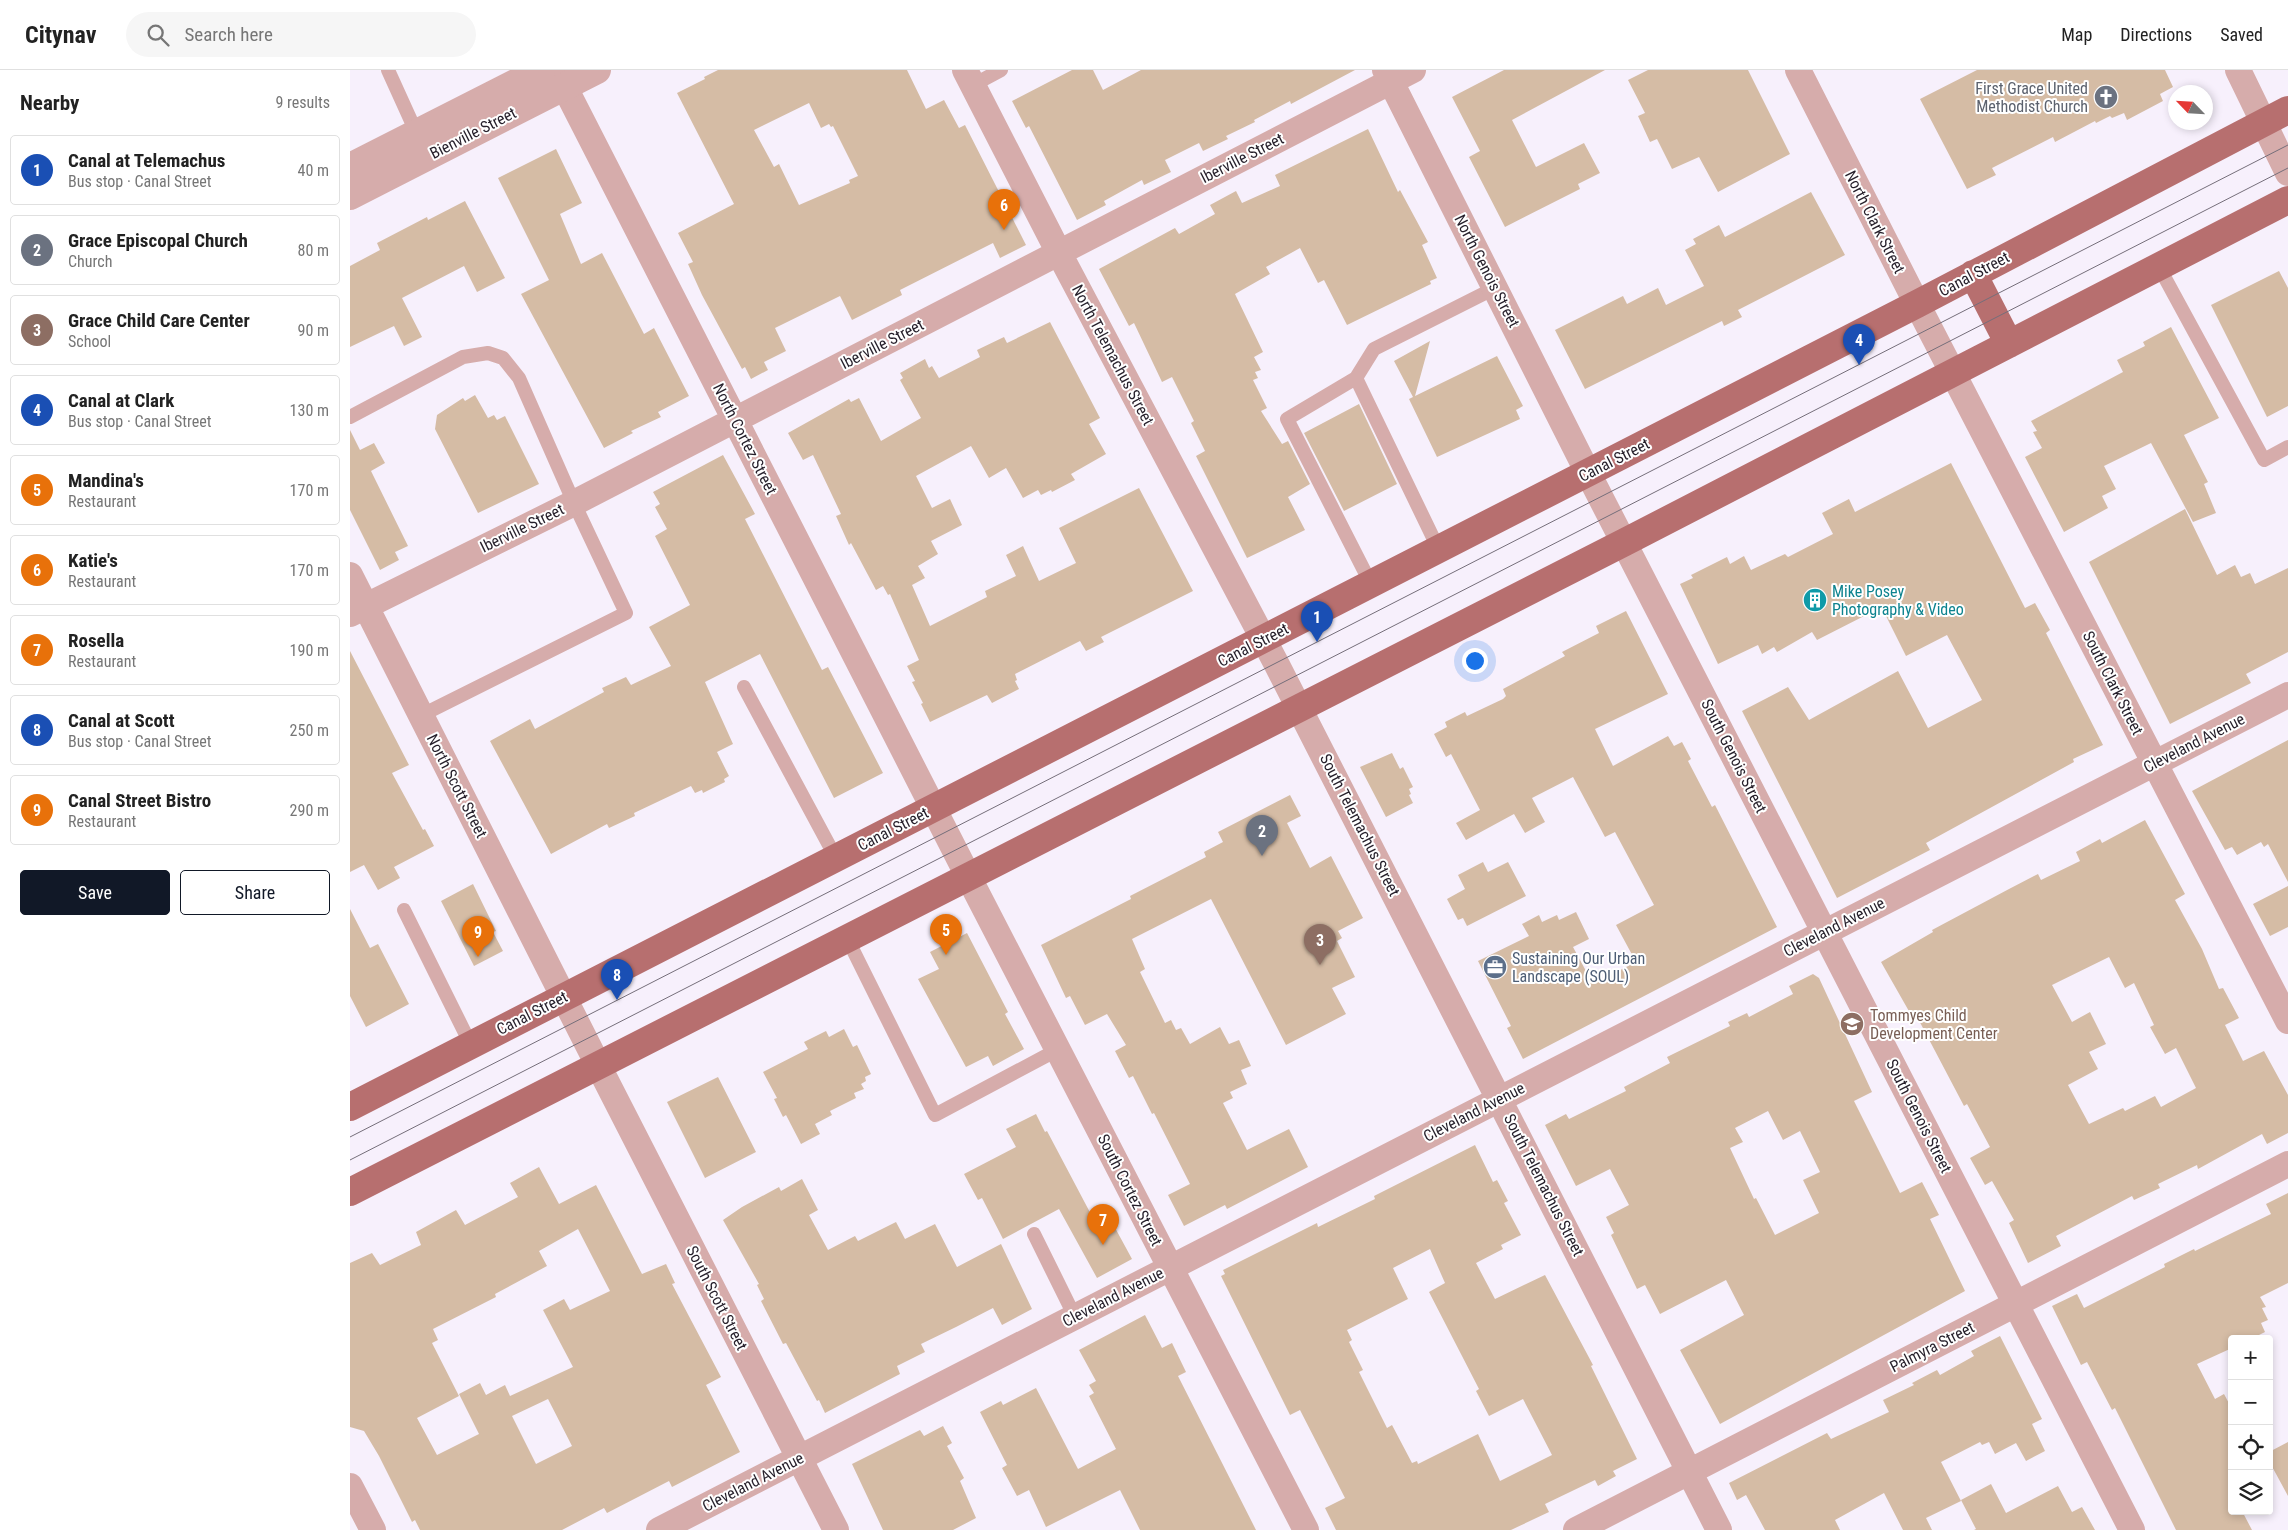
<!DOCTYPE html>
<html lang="en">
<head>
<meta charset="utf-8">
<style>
	:root { --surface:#fff; --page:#f6f6f6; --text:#222; --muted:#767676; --line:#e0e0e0; --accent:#111827 }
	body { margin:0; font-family:"Roboto Condensed",sans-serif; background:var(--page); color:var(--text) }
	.controls { position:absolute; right:15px; bottom:15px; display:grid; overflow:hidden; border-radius:5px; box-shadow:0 2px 8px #0003 }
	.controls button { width:45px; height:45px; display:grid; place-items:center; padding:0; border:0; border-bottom:1px solid var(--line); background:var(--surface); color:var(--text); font:25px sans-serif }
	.compass { position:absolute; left:1818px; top:15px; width:45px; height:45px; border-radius:50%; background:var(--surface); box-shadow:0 2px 8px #0003; rotate:295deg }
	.you { position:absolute; left:1124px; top:590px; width:18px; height:18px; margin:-12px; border:4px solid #fff; border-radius:50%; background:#1a73e8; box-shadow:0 0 0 8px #1a73e833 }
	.badge { display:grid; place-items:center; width:32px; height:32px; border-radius:50%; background:var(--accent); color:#fff; font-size:16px; font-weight:700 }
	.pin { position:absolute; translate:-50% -41px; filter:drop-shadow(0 1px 2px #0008) }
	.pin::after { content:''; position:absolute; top:26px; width:18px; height:15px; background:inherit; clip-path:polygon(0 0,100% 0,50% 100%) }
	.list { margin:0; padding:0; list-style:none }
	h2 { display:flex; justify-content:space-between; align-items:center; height:65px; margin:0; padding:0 20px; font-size:21px }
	h2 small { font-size:16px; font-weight:400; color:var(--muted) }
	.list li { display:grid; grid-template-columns:32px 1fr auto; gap:15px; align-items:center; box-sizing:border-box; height:70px; margin:0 10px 10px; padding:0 10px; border:1px solid var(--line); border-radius:5px }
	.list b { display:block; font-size:19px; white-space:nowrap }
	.list p { margin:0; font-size:16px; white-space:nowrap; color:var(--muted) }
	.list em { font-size:16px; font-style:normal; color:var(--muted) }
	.actions { display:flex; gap:10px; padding:15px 20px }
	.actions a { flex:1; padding:11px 0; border:1px solid var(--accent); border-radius:5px; text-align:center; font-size:18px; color:var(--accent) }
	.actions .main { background:var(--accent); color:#fff }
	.icon { flex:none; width:28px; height:28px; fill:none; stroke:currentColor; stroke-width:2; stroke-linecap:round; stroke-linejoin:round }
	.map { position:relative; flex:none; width:1938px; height:1460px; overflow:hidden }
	header { display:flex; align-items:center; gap:30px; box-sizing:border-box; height:70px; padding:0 25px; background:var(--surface); border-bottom:1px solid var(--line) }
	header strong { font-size:24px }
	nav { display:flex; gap:28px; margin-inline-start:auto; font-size:18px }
	.search { width:350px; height:45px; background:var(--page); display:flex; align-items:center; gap:12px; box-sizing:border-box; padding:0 18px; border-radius:28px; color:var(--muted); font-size:19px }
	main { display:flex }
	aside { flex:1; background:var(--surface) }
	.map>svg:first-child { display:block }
</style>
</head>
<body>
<header>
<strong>Citynav</strong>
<div class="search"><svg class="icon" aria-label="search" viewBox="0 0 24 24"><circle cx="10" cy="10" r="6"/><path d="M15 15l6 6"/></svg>Search here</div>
<nav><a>Map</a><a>Directions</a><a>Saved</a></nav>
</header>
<main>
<aside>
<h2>Nearby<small>9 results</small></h2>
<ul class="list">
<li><span class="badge" style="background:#1a4fb4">1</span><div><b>Canal at Telemachus</b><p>Bus stop · Canal Street</p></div><em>40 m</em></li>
<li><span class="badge" style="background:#6b7280">2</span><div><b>Grace Episcopal Church</b><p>Church</p></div><em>80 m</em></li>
<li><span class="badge" style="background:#8d6e63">3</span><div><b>Grace Child Care Center</b><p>School</p></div><em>90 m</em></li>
<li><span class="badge" style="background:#1a4fb4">4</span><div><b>Canal at Clark</b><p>Bus stop · Canal Street</p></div><em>130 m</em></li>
<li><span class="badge" style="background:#e8710a">5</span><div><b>Mandina's</b><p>Restaurant</p></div><em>170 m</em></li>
<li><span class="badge" style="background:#e8710a">6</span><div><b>Katie's</b><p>Restaurant</p></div><em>170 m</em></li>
<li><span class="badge" style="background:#e8710a">7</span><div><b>Rosella</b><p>Restaurant</p></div><em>190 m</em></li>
<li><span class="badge" style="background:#1a4fb4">8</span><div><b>Canal at Scott</b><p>Bus stop · Canal Street</p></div><em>250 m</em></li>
<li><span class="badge" style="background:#e8710a">9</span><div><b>Canal Street Bistro</b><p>Restaurant</p></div><em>290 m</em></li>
</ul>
<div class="actions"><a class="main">Save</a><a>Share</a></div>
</aside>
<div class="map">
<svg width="1938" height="1460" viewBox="0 0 1938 1460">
	<rect width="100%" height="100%" fill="#f7f0fc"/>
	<path fill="#d5bca5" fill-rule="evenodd" d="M368 0H557L576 39 594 30 609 58 615 55 676 175 650 188 643 173 550 220 552 225 502 250 490 226 425 258 436 281 414 292 418 300 401 309 395 297 392 299 352 225 338 194 343 192 328 163 384 134 327 23 355 9 354 7ZM459 33 471 58 479 54 481 57 483 56 508 106 499 110 500 113 449 135 429 94 424 97 404 60Z
		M722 0H743L753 20 791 0H1005L941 34 940 31 904 50 905 52 876 66 878 69 853 81 849 73 815 90 821 102 794 115 792 110 754 131 756 135 727 150 679 56 676 58 662 31Z
		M1154 0H1255L1162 50 1186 97 1234 73 1250 103 1228 114 1230 119 1155 157 1119 87 1130 81 1102 27Z
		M1298 0H1398L1440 84 1368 122 1349 87 1322 99 1307 69 1300 72 1288 46 1295 43 1278 10Z
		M1627 0H1815L1823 17 1810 24 1813 31 1777 50 1774 43 1762 48 1760 46 1746 53 1745 51 1705 72 1703 67 1642 98 1646 105 1617 119 1570 29Z
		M1018 59 1048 122 1050 120 1078 172 1072 175 1087 208 1080 211 1081 214 997 255 974 210 968 213 950 178 916 197 920 204 885 224 913 282 904 287 911 300 905 302 908 308 903 310 917 338 911 341 932 374 938 371 960 414 938 427 955 460 897 488 846 386 855 381 841 353 844 351 822 307 812 312 784 253 779 256 749 199 825 158 829 164 865 144 860 135 886 121 892 133 930 116 925 105Z
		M206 79 232 133 210 144 231 194 252 183 294 264 304 258 339 326 308 342 311 347 281 361 283 363 254 378 171 224 199 210 148 108Z
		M1461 122 1495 185 1388 240 1392 247 1374 256 1372 251 1235 319 1205 260 1273 226 1277 234 1308 218 1316 235 1354 216 1335 180 1346 174 1343 169 1369 155 1375 167Z
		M115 131 155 208 127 222 114 196 52 228 72 267 54 276 44 256 0 277V196L30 180 27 173 77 147 78 150Z
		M1929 201 1938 218V336L1917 347 1861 235Z
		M700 252 750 348 739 354 756 384 721 404 725 410 702 422 701 420 691 425 688 420 673 428 656 398 639 408 621 376 566 406 582 438 600 429 612 455 581 471 588 484 568 496 575 508 562 515 580 556 637 527 635 521 666 506 656 485 673 476 689 511 726 493 709 458 789 418 843 521 751 567 754 572 736 581 730 571 665 604 667 610 665 611 669 619 642 633 637 625 580 652 571 634 573 633 562 612 565 611 557 596 569 590 540 524 538 525 533 516 526 520 501 473 499 475 486 446 491 444 463 385 453 390 438 363 499 329 501 332 509 328 531 371 571 348 550 310 553 308 550 303 575 289 579 298 582 296 589 308 630 287 627 280 654 267 657 273Z
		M1821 257 1869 348 1834 365 1858 412 1854 414 1866 443 1843 452 1801 373 1754 396 1766 419 1752 426 1758 438 1714 462 1675 387 1692 378 1683 362 1687 361 1681 351 1773 302 1767 290 1795 276 1793 272Z
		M1080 271 1065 326 1147 286 1173 336 1166 340 1170 349 1087 387 1059 329 1063 327 1044 291Z
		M125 325 138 348 144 345 147 350 155 346 189 414 128 443 85 359 87 345 113 328 115 331Z
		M1009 334 1047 414 994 441 954 363Z
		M0 360 10 380 24 373 35 393 21 401 58 476 45 482 49 490 30 500 0 440Z
		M373 385 405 444 395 449 472 600 478 597 533 703 484 728 410 584 355 612 383 674 367 682 379 706 374 709 375 712 353 723 352 720 345 723 341 716 284 743 285 746 259 758 257 754 201 784 140 671 180 649 185 659 254 622 252 618 276 607 281 615 321 596 299 557 340 535 305 466 317 459 305 437 310 434 303 422Z
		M1601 393 1675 538 1685 533 1700 560 1696 563 1753 675 1723 689 1724 692 1576 773 1580 780 1487 828 1392 641 1438 617 1459 650 1548 601 1578 658 1632 630 1597 565 1556 586 1534 542 1525 547 1522 542 1467 570 1462 562 1427 582 1424 577 1412 584 1408 575 1368 594 1330 514 1343 508 1341 505 1377 487 1380 494 1394 486 1401 500 1435 484 1438 487 1483 464 1472 443 1499 429 1505 442Z
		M1835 439 1867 505 1885 495 1891 507 1900 503 1905 514 1938 498V582L1896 604 1901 613 1820 654 1739 492Z
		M1276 541 1318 624 1245 659 1263 696 1318 666 1324 676 1332 672 1341 689 1338 691 1362 737 1365 735 1427 857 1173 989 1157 958 1161 956 1128 891 1179 866 1172 854 1189 845 1192 852 1207 845 1209 850 1226 842 1239 869 1223 877 1243 914 1286 892 1266 855 1304 835 1265 762 1255 767 1223 707 1182 728 1195 752 1175 763 1164 744 1116 770 1106 753 1130 740 1101 684 1096 687 1084 664 1097 657 1095 652 1115 642 1117 646 1153 629 1156 626 1153 619 1215 586 1212 582 1249 563 1246 556Z
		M0 581 59 695 42 703 73 760 75 759 84 776 44 797 50 808 28 820 14 795 0 802Z
		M1938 670V812L1918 774 1914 777 1911 772 1887 785 1882 777 1875 780 1842 721Z
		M1042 683 1050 699 1053 697 1063 717 1059 719 1061 724 1059 725 1063 733 1036 747 1010 697Z
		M940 725 951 746 937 753 960 798 981 786 1013 848 988 861 992 868 987 871 1005 907 982 918 996 944 936 975 861 829 782 869 795 899 790 902 815 953 821 950 826 960 831 958 840 974 870 957 879 974 889 970 901 996 891 1000 897 1014 880 1022 883 1028 873 1033 897 1080 939 1059 958 1097 877 1139 875 1135 834 1156 818 1125 840 1114 804 1043 802 1044 783 1006 779 1008 765 981 776 975 757 944 735 955 720 926 716 928 691 875 781 829 780 826 856 787 854 782 873 772 868 762Z
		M1795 750 1835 824 1825 830 1852 879 1869 919 1873 918 1889 948 1875 955 1893 991 1914 981 1938 1025V1063L1917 1074 1912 1064 1848 1099 1847 1095 1808 1114 1810 1118 1784 1130 1782 1126 1706 1166 1711 1176 1678 1193 1659 1153 1664 1150 1642 1111 1635 1115 1620 1088 1640 1077 1617 1034 1614 1036 1564 941 1560 943 1531 892 1583 862 1582 860 1659 819 1688 804 1691 810 1730 791 1726 782 1750 769 1752 773ZM1759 887 1775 918 1784 913 1804 955 1800 957 1815 984 1826 978 1846 1018 1811 1037 1805 1026 1775 1041 1773 1038 1739 1054 1718 1015 1748 999 1739 982 1756 974 1740 942 1722 952 1702 915Z
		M1133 792 1138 802 1158 792 1176 826 1117 856 1113 848 1108 850 1097 829 1115 819 1108 805Z
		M123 814 146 861 143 862 153 881 124 896 91 831Z
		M1938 816V857L1920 866 1903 834Z
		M0 839 20 878 28 874 59 934 16 957 0 926Z
		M617 863 658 942 655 944 674 979 643 996 638 986 616 997 568 909 589 899 580 882Z
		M1463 904 1469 908 1522 1022 1504 1031 1550 1123 1572 1112 1589 1145 1580 1149 1615 1221 1370 1354 1330 1280 1394 1245 1376 1210 1310 1244 1295 1215 1287 1219 1261 1165 1264 1163 1256 1147 1279 1135 1260 1099 1226 1116 1195 1055 1216 1044 1219 1049 1276 1021 1274 1017 1320 993 1317 987 1380 956 1378 952 1397 943 1399 947 1443 924 1439 916ZM1418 1041 1433 1070 1450 1061 1470 1102 1453 1110 1469 1143 1425 1165 1406 1128 1404 1129 1380 1078 1393 1072 1385 1058Z
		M494 959 503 977 507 975 521 1004 515 1007 516 1011 511 1014 514 1019 504 1023 506 1028 480 1041 482 1045 465 1054 470 1064 451 1074 436 1045 433 1047 424 1029 427 1028 413 1002 458 979 454 972 476 961 479 967Z
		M368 1007 406 1082 355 1108 317 1032Z
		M686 1044 695 1062 697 1061 744 1150 757 1143 782 1189 747 1208 709 1139 653 1169 632 1128 628 1130 614 1104 666 1077 656 1059Z
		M1125 1075 1143 1112 1147 1110 1158 1131 1154 1133 1171 1165 1151 1175 1153 1179 1126 1193 1145 1229 1195 1205 1243 1295 1241 1296 1287 1389 1263 1401 1266 1406 1248 1416 1245 1410 1195 1434 1199 1442 1161 1460H986L975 1438 995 1428 950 1340 940 1345 871 1206 875 1204 873 1200 967 1153 968 1157 1025 1129 1024 1126ZM1080 1179 1095 1213 1079 1222 1129 1319 1126 1321 1139 1346 1173 1329 1202 1385 1150 1411 1128 1364 1068 1394 1067 1391 1062 1393 1042 1355 1037 1358 1009 1302 1013 1300 999 1272 1002 1270 997 1260 1058 1229 1043 1198Z
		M189 1097 209 1134 246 1115 292 1204 316 1194 325 1213 322 1214 371 1307 356 1315 390 1382 322 1417 319 1411 257 1443 254 1438 212 1460H70L65 1450 62 1452 29 1386 14 1361 0 1357V1193L22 1183 30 1195 71 1175 66 1162 106 1140 115 1155 168 1127 160 1113ZM228 1159 260 1221 220 1240 214 1229 193 1240 223 1297 160 1326 155 1315 136 1325 130 1313 109 1324 129 1364 87 1385 67 1348 109 1326 82 1273 88 1270 83 1259 146 1227 145 1224 197 1196 189 1181ZM198 1329 222 1376 186 1394 162 1346Z
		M452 1109 468 1140 459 1145 478 1180 505 1166 508 1171 546 1152 555 1169 585 1154 607 1197 651 1174 682 1239 652 1255 643 1238 606 1257 571 1274 575 1282 547 1296 550 1304 475 1343 469 1330 467 1331 436 1273 433 1274 411 1231 414 1229 407 1215 409 1214 373 1150 392 1137 429 1117 431 1121Z
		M1938 1123V1213L1910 1227 1916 1237 1912 1238 1918 1250 1911 1253 1915 1262 1901 1269H1882V1278L1847 1294 1865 1329 1874 1324 1882 1339 1880 1420 1882 1441H1892L1902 1460H1826L1765 1338 1762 1340 1737 1292 1731 1295 1702 1236 1727 1224 1734 1238 1815 1197 1814 1194 1844 1179 1845 1181 1921 1144 1916 1134Z
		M795 1245 812 1278 822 1273 836 1302 828 1306 906 1460H790L770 1420 696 1457 679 1420 667 1426 652 1398 657 1395 630 1342 651 1331 653 1335 686 1318 728 1399 766 1379 739 1326 744 1323 739 1315 746 1311 729 1280Z
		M1650 1266 1692 1349 1682 1354 1695 1381 1676 1391 1666 1373 1645 1384 1639 1372 1632 1375 1630 1372 1591 1392 1611 1431 1576 1448 1582 1460H1553L1534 1423 1485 1450 1490 1460H1415L1396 1425 1387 1430 1379 1413 1477 1363 1481 1369 1539 1342 1533 1330 1564 1315 1562 1313 1587 1300 1590 1305 1624 1286 1621 1281Z
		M593 1356 602 1373 597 1376 614 1408 610 1411 626 1448 603 1460H533L502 1394 570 1360 574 1366Z
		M1938 1372V1426L1919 1391V1382Z
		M1641 1414 1656 1443 1708 1416 1722 1442 1732 1437 1745 1460H1624L1626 1459 1611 1430Z"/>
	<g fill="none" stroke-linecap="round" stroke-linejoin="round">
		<path stroke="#d6acab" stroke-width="14" d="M38 0 67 64
			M623 15 651 0
			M1809 197 1914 390 1938 377
			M1006 308 1089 480
			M0 347 113 287 138 283 153 288 169 308 224 433 276 543 72 645
			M1021 514 937 349 1006 308 1024 279 1145 218
			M394 617 486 788
			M54 840 121 975
			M497 868 585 1045 707 980
			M684 1164 725 1247"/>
		<path stroke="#d6acab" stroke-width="26" d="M206 0 618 806 956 1460
			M615 0 709 183 926 593 1369 1460
			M1035 0 1238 403 1782 1460
			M1448 0 1567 234 1938 951
			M1888 0 1938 103
			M0 505 248 995 486 1460
			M0 544 224 433 1063 0
			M0 1416 23 1460
			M309 1460 1938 625
			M1226 1460 1938 1094"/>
		<path stroke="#d6acab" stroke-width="28" d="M0 97 191 0
			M0 126 247 0"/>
		<path stroke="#b76f6f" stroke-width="28" d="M1623 204 1659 274
			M0 1037 1567 234 1938 40
			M0 1122 1275 472 1938 130"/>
		<path stroke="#756e7a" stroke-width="1" d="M0 1067 1938 75
			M0 1090 1938 98"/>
	</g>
	<defs>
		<g id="church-disc" transform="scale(1.25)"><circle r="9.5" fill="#6b7280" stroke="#fff"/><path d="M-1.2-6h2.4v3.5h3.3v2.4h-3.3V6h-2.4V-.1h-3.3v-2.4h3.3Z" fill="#fff"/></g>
		<g id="building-disc" transform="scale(1.25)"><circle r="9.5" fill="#0f9aa8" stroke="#fff"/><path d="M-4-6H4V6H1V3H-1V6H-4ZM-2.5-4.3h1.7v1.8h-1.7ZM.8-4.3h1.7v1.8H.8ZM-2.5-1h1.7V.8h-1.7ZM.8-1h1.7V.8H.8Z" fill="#fff"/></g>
		<g id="office-disc" transform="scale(1.25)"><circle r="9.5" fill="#5c6f8a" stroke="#fff"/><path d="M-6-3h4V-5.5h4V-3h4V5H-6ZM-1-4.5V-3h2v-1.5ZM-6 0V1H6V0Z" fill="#fff"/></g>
		<g id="school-disc" transform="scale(1.25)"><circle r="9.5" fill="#8d6e63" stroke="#fff"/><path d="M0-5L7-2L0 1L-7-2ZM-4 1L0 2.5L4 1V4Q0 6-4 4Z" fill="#fff"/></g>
	</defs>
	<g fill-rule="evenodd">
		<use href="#church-disc" x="1756" y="27"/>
		<use href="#building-disc" x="1465" y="530"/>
		<use href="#office-disc" x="1145" y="897"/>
		<use href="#school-disc" x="1502" y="954"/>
	</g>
	<g text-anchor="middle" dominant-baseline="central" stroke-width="4" stroke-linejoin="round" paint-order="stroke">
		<g font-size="16" fill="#5b616d" stroke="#fff" text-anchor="end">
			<text x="1738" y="18">First Grace United<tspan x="1738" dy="18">Methodist Church</tspan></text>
		</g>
		<g font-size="16" fill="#251f2a" stroke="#fff">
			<text transform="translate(123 63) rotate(-27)">Bienville Street</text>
			<text transform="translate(892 88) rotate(-27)">Iberville Street</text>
			<text transform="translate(1525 152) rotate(63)">North Clark Street</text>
			<text transform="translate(1137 201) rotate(63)">North Genois Street</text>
			<text transform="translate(1624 204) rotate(-28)">Canal Street</text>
			<text transform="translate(532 274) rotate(-27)">Iberville Street</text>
			<text transform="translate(763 285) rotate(62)">North Telemachus Street</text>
			<text transform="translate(395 369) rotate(63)">North Cortez Street</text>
			<text transform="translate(1264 390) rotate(-27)">Canal Street</text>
			<text transform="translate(172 458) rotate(-26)">Iberville Street</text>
			<text transform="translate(903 575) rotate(-27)">Canal Street</text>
			<text transform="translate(1763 613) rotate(63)">South Clark Street</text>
			<text transform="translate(1844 673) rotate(-27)">Cleveland Avenue</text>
			<text transform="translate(1384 686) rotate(63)">South Genois Street</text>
			<text transform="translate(107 716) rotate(63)">North Scott Street</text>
			<text transform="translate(1010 755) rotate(63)">South Telemachus Street</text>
			<text transform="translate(543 759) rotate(-27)">Canal Street</text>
			<text transform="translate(1484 857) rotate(-27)">Cleveland Avenue</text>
			<text transform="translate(182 943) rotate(-27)">Canal Street</text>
			<text transform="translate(1124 1042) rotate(-27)">Cleveland Avenue</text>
			<text transform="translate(1569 1046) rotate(63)">South Genois Street</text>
			<text transform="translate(1194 1115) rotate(63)">South Telemachus Street</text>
			<text transform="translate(780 1120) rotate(63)">South Cortez Street</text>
			<text transform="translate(763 1227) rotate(-27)">Cleveland Avenue</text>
			<text transform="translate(367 1228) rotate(63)">South Scott Street</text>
			<text transform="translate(1582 1277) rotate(-27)">Palmyra Street</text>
			<text transform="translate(403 1412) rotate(-27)">Cleveland Avenue</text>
		</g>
		<g font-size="16" fill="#0d838f" stroke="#fff" text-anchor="start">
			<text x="1482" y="521">Mike Posey<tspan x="1482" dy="18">Photography &amp; Video</tspan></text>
		</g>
		<g font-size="16" fill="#4e5e75" stroke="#fff" text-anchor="start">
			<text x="1162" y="888">Sustaining Our Urban<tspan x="1162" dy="18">Landscape (SOUL)</tspan></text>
		</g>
		<g font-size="16" fill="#785e54" stroke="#fff" text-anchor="start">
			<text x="1520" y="945">Tommyes Child<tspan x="1520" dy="18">Development Center</tspan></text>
		</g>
	</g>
</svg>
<div class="controls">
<button>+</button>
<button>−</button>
<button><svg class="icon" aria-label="locate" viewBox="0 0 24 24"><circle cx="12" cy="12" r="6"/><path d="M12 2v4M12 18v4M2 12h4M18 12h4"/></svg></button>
<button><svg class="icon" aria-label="layers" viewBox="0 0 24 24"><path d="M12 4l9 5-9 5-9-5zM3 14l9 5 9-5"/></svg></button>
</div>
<svg class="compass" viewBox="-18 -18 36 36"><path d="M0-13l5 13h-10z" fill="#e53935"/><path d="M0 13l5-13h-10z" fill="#767676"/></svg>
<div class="you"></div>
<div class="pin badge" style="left:967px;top:572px;background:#1a4fb4">1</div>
<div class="pin badge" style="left:912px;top:786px;background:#6b7280">2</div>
<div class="pin badge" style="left:970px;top:895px;background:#8d6e63">3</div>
<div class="pin badge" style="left:1509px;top:295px;background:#1a4fb4">4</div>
<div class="pin badge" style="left:596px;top:885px;background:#e8710a">5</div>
<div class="pin badge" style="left:654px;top:160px;background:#e8710a">6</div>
<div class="pin badge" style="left:753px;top:1175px;background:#e8710a">7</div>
<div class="pin badge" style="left:267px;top:930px;background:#1a4fb4">8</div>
<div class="pin badge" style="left:128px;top:887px;background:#e8710a">9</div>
</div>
</main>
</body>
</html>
